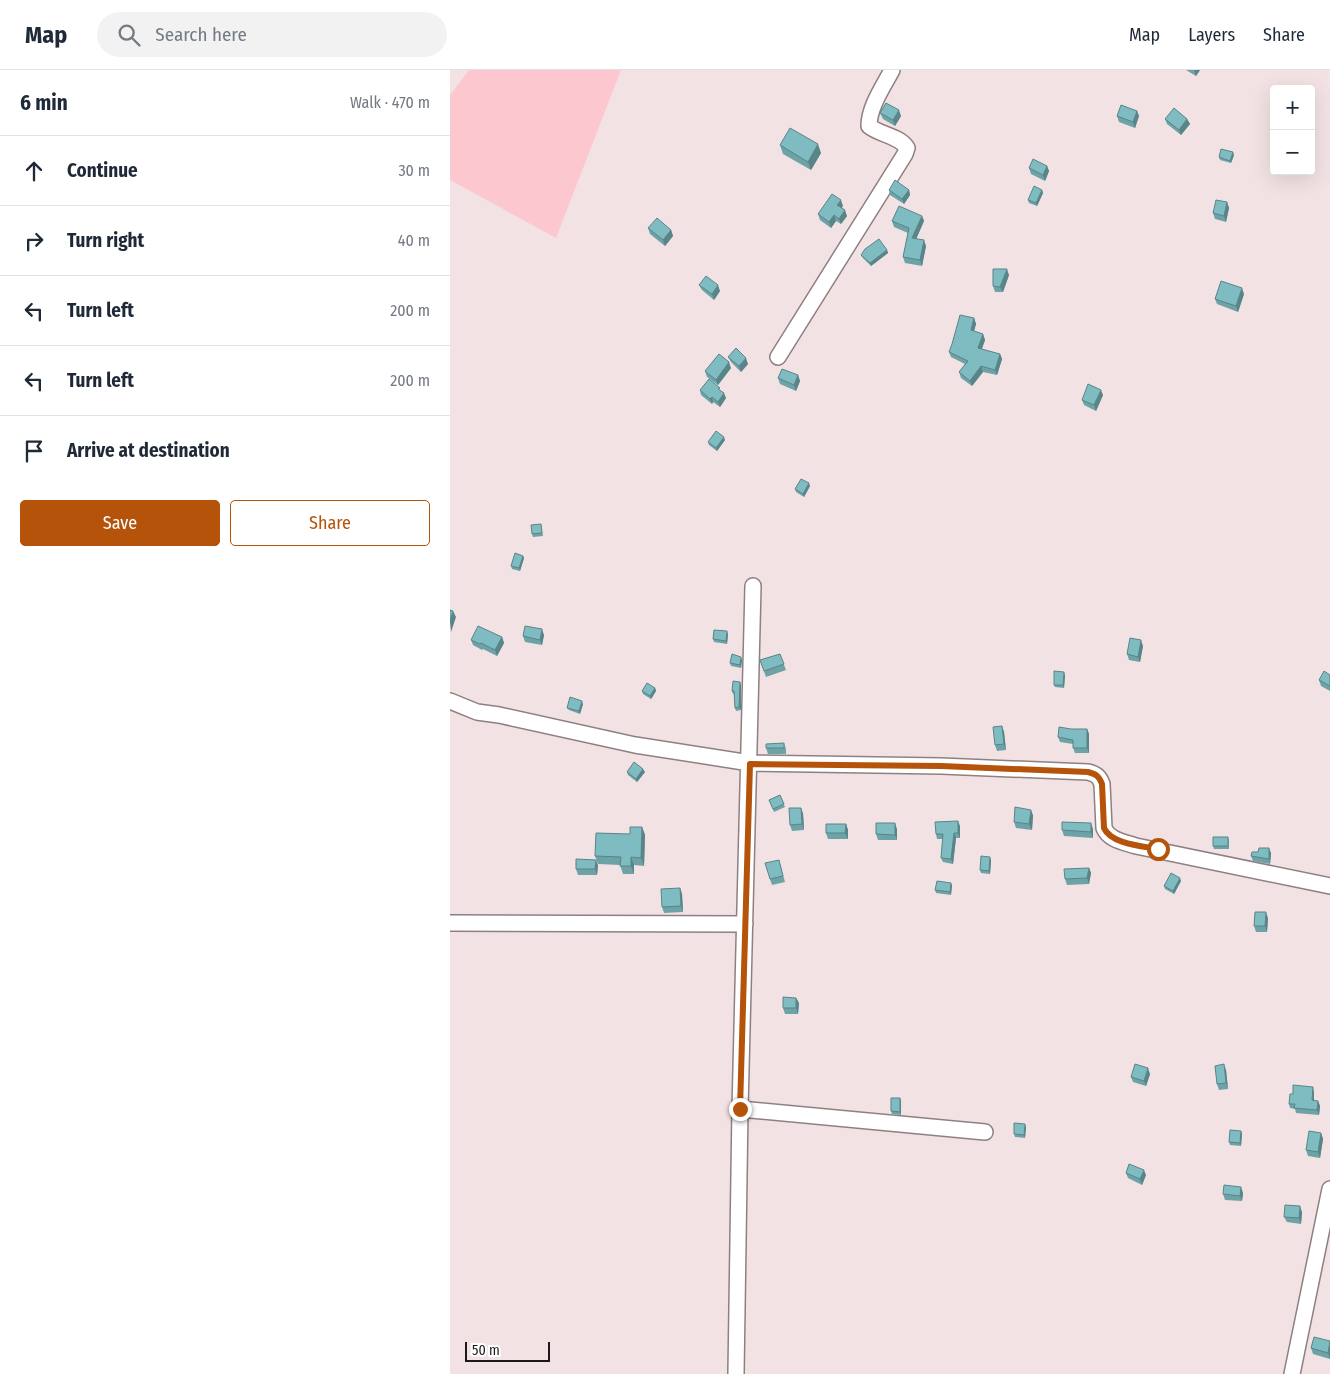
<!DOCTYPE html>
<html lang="en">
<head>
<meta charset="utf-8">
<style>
	:root { --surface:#fff; --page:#f2f2f3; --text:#1f2937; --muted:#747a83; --line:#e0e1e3; --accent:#b45309 }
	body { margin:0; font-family:"Fira Sans Condensed",sans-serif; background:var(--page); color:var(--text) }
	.controls { position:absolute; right:15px; top:15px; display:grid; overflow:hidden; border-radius:5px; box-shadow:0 5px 20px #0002 }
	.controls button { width:45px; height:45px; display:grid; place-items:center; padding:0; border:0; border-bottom:1px solid var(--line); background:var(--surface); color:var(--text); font:25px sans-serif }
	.scale { position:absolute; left:15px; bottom:12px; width:85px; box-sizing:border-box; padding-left:5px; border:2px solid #1c1718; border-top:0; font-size:14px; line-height:18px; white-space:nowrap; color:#1c1718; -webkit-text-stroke:4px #fff; paint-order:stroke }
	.stop { position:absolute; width:15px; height:15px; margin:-11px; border:4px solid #b45309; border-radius:50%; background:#fff }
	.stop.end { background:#b45309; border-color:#fff; box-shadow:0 1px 5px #0008 }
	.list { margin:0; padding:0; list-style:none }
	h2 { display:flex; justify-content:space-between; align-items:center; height:65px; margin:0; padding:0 20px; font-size:21px }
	h2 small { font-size:16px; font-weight:400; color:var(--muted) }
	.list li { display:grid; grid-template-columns:32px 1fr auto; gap:15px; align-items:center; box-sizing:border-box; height:70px; padding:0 20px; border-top:1px solid var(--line) }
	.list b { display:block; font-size:19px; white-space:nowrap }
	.list em { font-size:16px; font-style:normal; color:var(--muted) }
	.actions { display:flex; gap:10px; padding:15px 20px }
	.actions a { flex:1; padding:11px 0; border:1px solid var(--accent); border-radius:5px; text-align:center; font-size:18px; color:var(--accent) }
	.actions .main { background:var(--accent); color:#fff }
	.icon { flex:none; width:28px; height:28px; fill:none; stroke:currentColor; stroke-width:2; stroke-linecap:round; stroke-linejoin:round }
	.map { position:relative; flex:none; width:880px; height:1304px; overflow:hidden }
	header { display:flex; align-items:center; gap:30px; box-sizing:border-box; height:70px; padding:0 25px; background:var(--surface); border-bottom:1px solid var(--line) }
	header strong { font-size:24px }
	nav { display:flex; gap:28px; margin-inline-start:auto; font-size:18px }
	.search { width:350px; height:45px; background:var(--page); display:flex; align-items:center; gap:12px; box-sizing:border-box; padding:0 18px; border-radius:28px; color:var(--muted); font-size:19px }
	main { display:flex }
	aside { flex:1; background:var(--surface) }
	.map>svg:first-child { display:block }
</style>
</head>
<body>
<header>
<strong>Map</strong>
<div class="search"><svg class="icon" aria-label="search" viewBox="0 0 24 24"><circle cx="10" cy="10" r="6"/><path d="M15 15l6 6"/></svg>Search here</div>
<nav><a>Map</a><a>Layers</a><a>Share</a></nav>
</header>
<main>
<aside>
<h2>6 min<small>Walk · 470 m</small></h2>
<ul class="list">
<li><svg class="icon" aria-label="ahead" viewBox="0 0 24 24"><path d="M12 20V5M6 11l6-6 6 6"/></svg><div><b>Continue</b></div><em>30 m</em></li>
<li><svg class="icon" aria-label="right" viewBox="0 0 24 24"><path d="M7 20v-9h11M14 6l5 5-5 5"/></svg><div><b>Turn right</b></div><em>40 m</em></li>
<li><svg class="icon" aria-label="left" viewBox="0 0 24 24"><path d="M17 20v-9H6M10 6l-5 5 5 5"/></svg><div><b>Turn left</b></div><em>200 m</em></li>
<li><svg class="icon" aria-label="left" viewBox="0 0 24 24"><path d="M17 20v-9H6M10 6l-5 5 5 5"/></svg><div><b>Turn left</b></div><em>200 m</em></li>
<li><svg class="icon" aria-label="arrive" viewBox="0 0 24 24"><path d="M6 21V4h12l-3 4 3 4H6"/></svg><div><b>Arrive at destination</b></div></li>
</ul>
<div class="actions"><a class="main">Save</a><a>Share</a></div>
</aside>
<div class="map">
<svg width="880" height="1304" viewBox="0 0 880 1304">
	<rect width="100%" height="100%" fill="#f2e2e4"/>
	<path fill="#fdc7d0" d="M19 0H171L106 168 0 110V25Z"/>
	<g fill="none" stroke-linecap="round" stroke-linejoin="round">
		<g stroke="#8e8082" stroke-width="18">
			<path id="minor" d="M328 287 455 84 457 78C450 66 430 65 419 56 419 37 433 17 442 0
				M0 631 27 642 49 645 185 675 300 693 491 696 638 702C646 704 649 706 652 714L654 758C659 770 674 772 686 776L880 816
				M0 853 295 854
				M290 1039 535 1062
				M286 1304 290 1039 303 516
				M842 1304 880 1119"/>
		</g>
		<use href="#minor" stroke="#fff" stroke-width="15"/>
	</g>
	<path fill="#6da2a7" d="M736 0H750L746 6Z
		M687 41 689 46 685 58 669 52 667 46Z
		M430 43 451 46 445 56 433 49Z
		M715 49H737L740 54 731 65 717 54Z
		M330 75 371 83 361 100 333 84Z
		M784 85 781 93 770 90 769 87Z
		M597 96 599 101 595 111 581 104 579 98Z
		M439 120H459L460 125 454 134 440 125Z
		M592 120 593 123 587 136 579 133 578 130Z
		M777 132 779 138 776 152 765 149 763 143Z
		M393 136 391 138 397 146 391 154 386 151 381 158 370 150 368 144Z
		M472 146 474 151 466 169 476 176 472 196 455 193 453 187 458 163 444 157 442 151Z
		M198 158 221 160 223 166 215 176 200 164Z
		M437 180 438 183 421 196 412 187 411 185Z
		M559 205 553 222H545L543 216Z
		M249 215 270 221 264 230 252 220Z
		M794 224 788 242 767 234 765 229Z
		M524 248 526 254 524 261 533 264 535 270 532 279 550 284 552 289 547 305 533 302 522 316 511 308 509 302 515 294 501 287 499 282Z
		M278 287 298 294 291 302 281 292Z
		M281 298 268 315 257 307 255 301Z
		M348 305 350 311 346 321 330 314 328 308Z
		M250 320 271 321 276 328 270 337 263 332 262 334 251 325Z
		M653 325 646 341 634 335 632 330Z
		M275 370 267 381 259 375 258 372Z
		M360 416 354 427 346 422 345 419Z
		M91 454 93 466 83 467 82 464Z
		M73 486 74 488 70 501 62 499 61 496Z
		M278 564 277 574 264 572 263 569Z
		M94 565 92 575 75 572 73 566Z
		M52 567 54 573 47 586 33 579 32 580 23 575 21 570Z
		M693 576 690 592 679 590 677 584Z
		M330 584 336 600 316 607 310 590Z
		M292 590 291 598 281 596 280 593Z
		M615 605 614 618 605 617 604 615Z
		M880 605V621L871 616 869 610Z
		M290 612 291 615V640L286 641 285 638 284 624H283L282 621Z
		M205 618 206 621 201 629 193 624 192 621Z
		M133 634 130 644 119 640 117 638Z
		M552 656 554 662 556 680 547 681 545 675Z
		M621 659H637L639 664V683H625L623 678V674L610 672 608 667Z
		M334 673 336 679V684H318L316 678Z
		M177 702H195L187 712 178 705Z
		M330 725 335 737 324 742 319 730Z
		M353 743 354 760 342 761 340 755Z
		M583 745 582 760 566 758 564 752Z
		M396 754 398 760V769H378L376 763Z
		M510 756V768H506L503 794 493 792 491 788 493 769H487L486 764Z
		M192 757 195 765 194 796 184 795V804H173L170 795 148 794 145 786Z
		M447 759V770H428L426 764Z
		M643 759V768L614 766 612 760Z
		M778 767 779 770V779H764L763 776Z
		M808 782 821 783 820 794 803 791 801 786Z
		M329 790 335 812 322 815 320 809Z
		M541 790 540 804 531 803 530 800Z
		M148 795 147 805H128L126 799Z
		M639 798 641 803 639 814 617 815 615 809Z
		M731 811 724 824 715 819 714 816Z
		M502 815 501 825 486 823 485 820Z
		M230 818 232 824 233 842 214 843 212 837Z
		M818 848 817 862H806L804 856Z
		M346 928 349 933 348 944H335L333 938Z
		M776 1000 778 1019 769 1020 767 1014Z
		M700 1004 696 1016 683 1012 681 1007Z
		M864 1022V1030L868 1031 870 1036 869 1045 846 1043 845 1039 840 1038 839 1034 843 1024Z
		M450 1028 451 1031V1045L442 1044 441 1041Z
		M576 1057 575 1068 565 1067 564 1064Z
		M791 1061 792 1064 791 1076 780 1075 779 1072Z
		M871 1063 873 1069 870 1088 858 1086 856 1080Z
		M676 1103 696 1105 692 1115 678 1108Z
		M793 1123 792 1131 775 1130 773 1124Z
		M852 1142 851 1154 837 1152 834 1147Z
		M880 1271V1289L863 1284 861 1278Z"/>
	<path fill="#598488" d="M744 0H750L746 6Z
		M449 40 451 46 445 56 443 50Z
		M687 41 689 46 685 58 683 52Z
		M737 49 740 54 731 65 729 60Z
		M368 74 371 83 361 100 358 92Z
		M783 82 784 85 781 93 780 91Z
		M597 96 599 101 595 111 593 105Z
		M459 120 460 125 454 134 452 129Z
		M592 120 593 123 587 136 586 133Z
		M391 130 393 136 390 141 387 135Z
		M777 132 779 138 776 152 774 146Z
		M395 140 397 146 391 154 389 149Z
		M384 145 386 151 381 158 379 152Z
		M472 146 474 151 464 174 462 168Z
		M221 160 223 166 215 176 213 170Z
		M474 170 476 176 472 196 470 190Z
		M437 180 438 183 421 196 420 193Z
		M557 199 559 205 553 222 550 217Z
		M268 215 270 221 264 230 262 224Z
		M792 218 794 224 788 242 786 236Z
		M524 248 526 254 523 265 521 260Z
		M533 264 535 270 530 283 528 278Z
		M550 284 552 289 547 305 545 300Z
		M296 288 298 294 291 302 289 296Z
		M279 292 281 298 268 315 266 310Z
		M531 296 533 302 522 316 520 311Z
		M348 305 350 311 346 321 344 315Z
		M651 320 653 325 646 341 644 335Z
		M274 323 276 328 270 337 268 332Z
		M262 327 263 332 262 334 260 329Z
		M274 367 275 370 267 381 266 378Z
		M359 413 360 416 354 427 353 424Z
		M73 486 74 488 70 501 69 498Z
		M3 541 6 547 1 562 0 552Z
		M92 559 94 565 92 575 90 570Z
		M277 561 278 564 277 574 276 571Z
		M52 567 54 573 47 586 45 580Z
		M691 570 693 576 690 592 688 587Z
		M291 587 292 590 291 598 290 595Z
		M614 602 615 605 614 618 613 615Z
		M290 612 291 615V640L289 637Z
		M205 618 206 621 201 629 200 626Z
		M132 631 133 634 130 644 129 641Z
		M552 656 554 662 556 680 554 674Z
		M637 659 639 664V683L637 678Z
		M193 699 195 702 187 712 186 709Z
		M351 738 353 743 354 760 352 754Z
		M581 740 583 745 582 760 579 754Z
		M508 751 510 756V768L508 763Z
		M445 753 447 759V770L445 765Z
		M641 753 643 759V768L641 762Z
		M396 754 398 760V769L395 763Z
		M192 757 195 765 194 796 191 788Z
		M504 763 506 768 503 794 501 789Z
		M819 778 821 783 820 794 819 789Z
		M181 787 184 795V804L181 796Z
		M540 787 541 790 540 804 539 801Z
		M146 790 148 795 147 805 145 799Z
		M639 798 641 803 639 814 637 808Z
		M730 808 731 811 724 824 723 821Z
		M501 813 502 815 501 825 500 822Z
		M230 818 232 824 233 842 231 836Z
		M816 842 818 848 817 862 815 856Z
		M346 928 349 933 348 944 346 938Z
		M774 994 776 1000 778 1019 776 1013Z
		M698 998 700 1004 696 1016 694 1011Z
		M863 1017 864 1022V1035L862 1030Z
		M450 1028 451 1031V1045L450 1042Z
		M868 1031 870 1036 869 1045 867 1040Z
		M575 1054 576 1057 575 1068 574 1065Z
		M791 1061 792 1064 791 1076 790 1073Z
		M871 1063 873 1069 870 1088 868 1082Z
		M694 1100 696 1105 692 1115 690 1109Z
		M791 1117 793 1123 792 1131 790 1126Z
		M850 1136 852 1142 851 1154 849 1148Z
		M880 1274V1289L878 1283Z"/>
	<path fill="#7fbcc2" stroke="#598488" d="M436 33 449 40 443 50 430 43Z
		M671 35 687 41 683 52 667 46Z
		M724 38 737 49 729 60 715 49Z
		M340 58 368 74 358 92 330 75Z
		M771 79 783 82 780 91 769 87Z
		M583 89 597 96 593 105 579 98Z
		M445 110 459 120 452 129 439 120Z
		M584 116 592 120 586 133 578 130Z
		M382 124 391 130 387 135 395 140 389 149 384 145 379 152 368 144Z
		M766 130 777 132 774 146 763 143Z
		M449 136 472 146 462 168 474 170 470 190 453 187 459 158 442 151Z
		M207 148 221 160 213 170 198 158Z
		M429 169 437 180 420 193 411 185 415 179Z
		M543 199H557L550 217 543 216Z
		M256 206 268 215 262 224 249 215Z
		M771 211 792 218 786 236 765 229Z
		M510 245 524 248 521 260 533 264 528 278 550 284 545 300 531 296 520 311 509 302 518 291 499 282 502 274Z
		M286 278 296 288 289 296 278 287Z
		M269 284 279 292 266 310 255 301Z
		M332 299 348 305 344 315 328 308Z
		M259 309 270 318 268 319 274 323 268 332 262 327 260 329 250 320Z
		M638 314 651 320 644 335 632 330Z
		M266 361 274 367 266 378 258 372Z
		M351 409 359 413 353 424 345 419Z
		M91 454 92 463 82 464 81 455Z
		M65 483 73 486 69 498 61 496Z
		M0 540 3 541 0 552Z
		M28 556 52 567 45 580 31 573 30 574 21 570Z
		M75 556 92 559 90 570 73 566Z
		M264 560 277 561 276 571 263 569Z
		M680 568 691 570 688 587 677 584Z
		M282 584 291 587 290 595 280 593Z
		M330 584 334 594 314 601 310 590Z
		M604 601 614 602 613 615H604Z
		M874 601 880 605V616L869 610Z
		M283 611 290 612 289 637 285 638 284 621H282Z
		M197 613 205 618 200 626 192 621Z
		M120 627 132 631 129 641 117 638Z
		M552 656 554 674 545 675 543 657Z
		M609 657 621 659H637V678H623V670L608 667Z
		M334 673V678H316V674Z
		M184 692 193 699 186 709 177 702Z
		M330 725 334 734 323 739 319 730Z
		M565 737 581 740 579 754 564 752Z
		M339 738H351L352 754 340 755Z
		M508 751V763H504L501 789 491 788 493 764H486L485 752Z
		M612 752 641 753V762L612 760Z
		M426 753H445V765L426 764Z
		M376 754H396L395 763H376Z
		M180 757H192L191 788 181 787V796H170L171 787 145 786 146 763 180 764Z
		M763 767H778V776H763Z
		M809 778H819V789L801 786 802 782H808Z
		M531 786 540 787 539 801 530 800Z
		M126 789 146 790 145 799H126Z
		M329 790 333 806 320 809 315 793Z
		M639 798 637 808 615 809 614 799Z
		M721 803 730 808 723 821 714 816Z
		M487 811 501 813 500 822 485 820Z
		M230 818 231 836 212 837 211 819Z
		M805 842H816L815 856H804Z
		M333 927 346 928V938H333Z
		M685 994 698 998 694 1011 681 1007Z
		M774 994 776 1013 767 1014 765 996Z
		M843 1015 863 1017 862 1030 868 1031 867 1040 844 1038 845 1034H839L840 1024H843Z
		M441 1028H450V1042L441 1041Z
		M564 1053 575 1054 574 1065 564 1064Z
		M780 1060 791 1061 790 1073 779 1072Z
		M859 1061 871 1063 868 1082 856 1080Z
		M679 1094 694 1100 690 1109 676 1103Z
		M774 1115 791 1117 790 1126 773 1124Z
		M835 1135 850 1136 849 1148 834 1147Z
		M864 1267 880 1271 878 1283 861 1278Z"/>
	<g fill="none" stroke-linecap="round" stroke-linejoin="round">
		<path stroke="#b45309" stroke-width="6" d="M290 1039 300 694 491 696 638 702C646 704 649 706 652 714L654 758C661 774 692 776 708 779"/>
	</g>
</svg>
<div class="controls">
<button>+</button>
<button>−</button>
</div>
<div class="scale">50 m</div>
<div class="stop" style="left:708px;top:779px"></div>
<div class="stop end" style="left:290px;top:1039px"></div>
</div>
</main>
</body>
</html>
